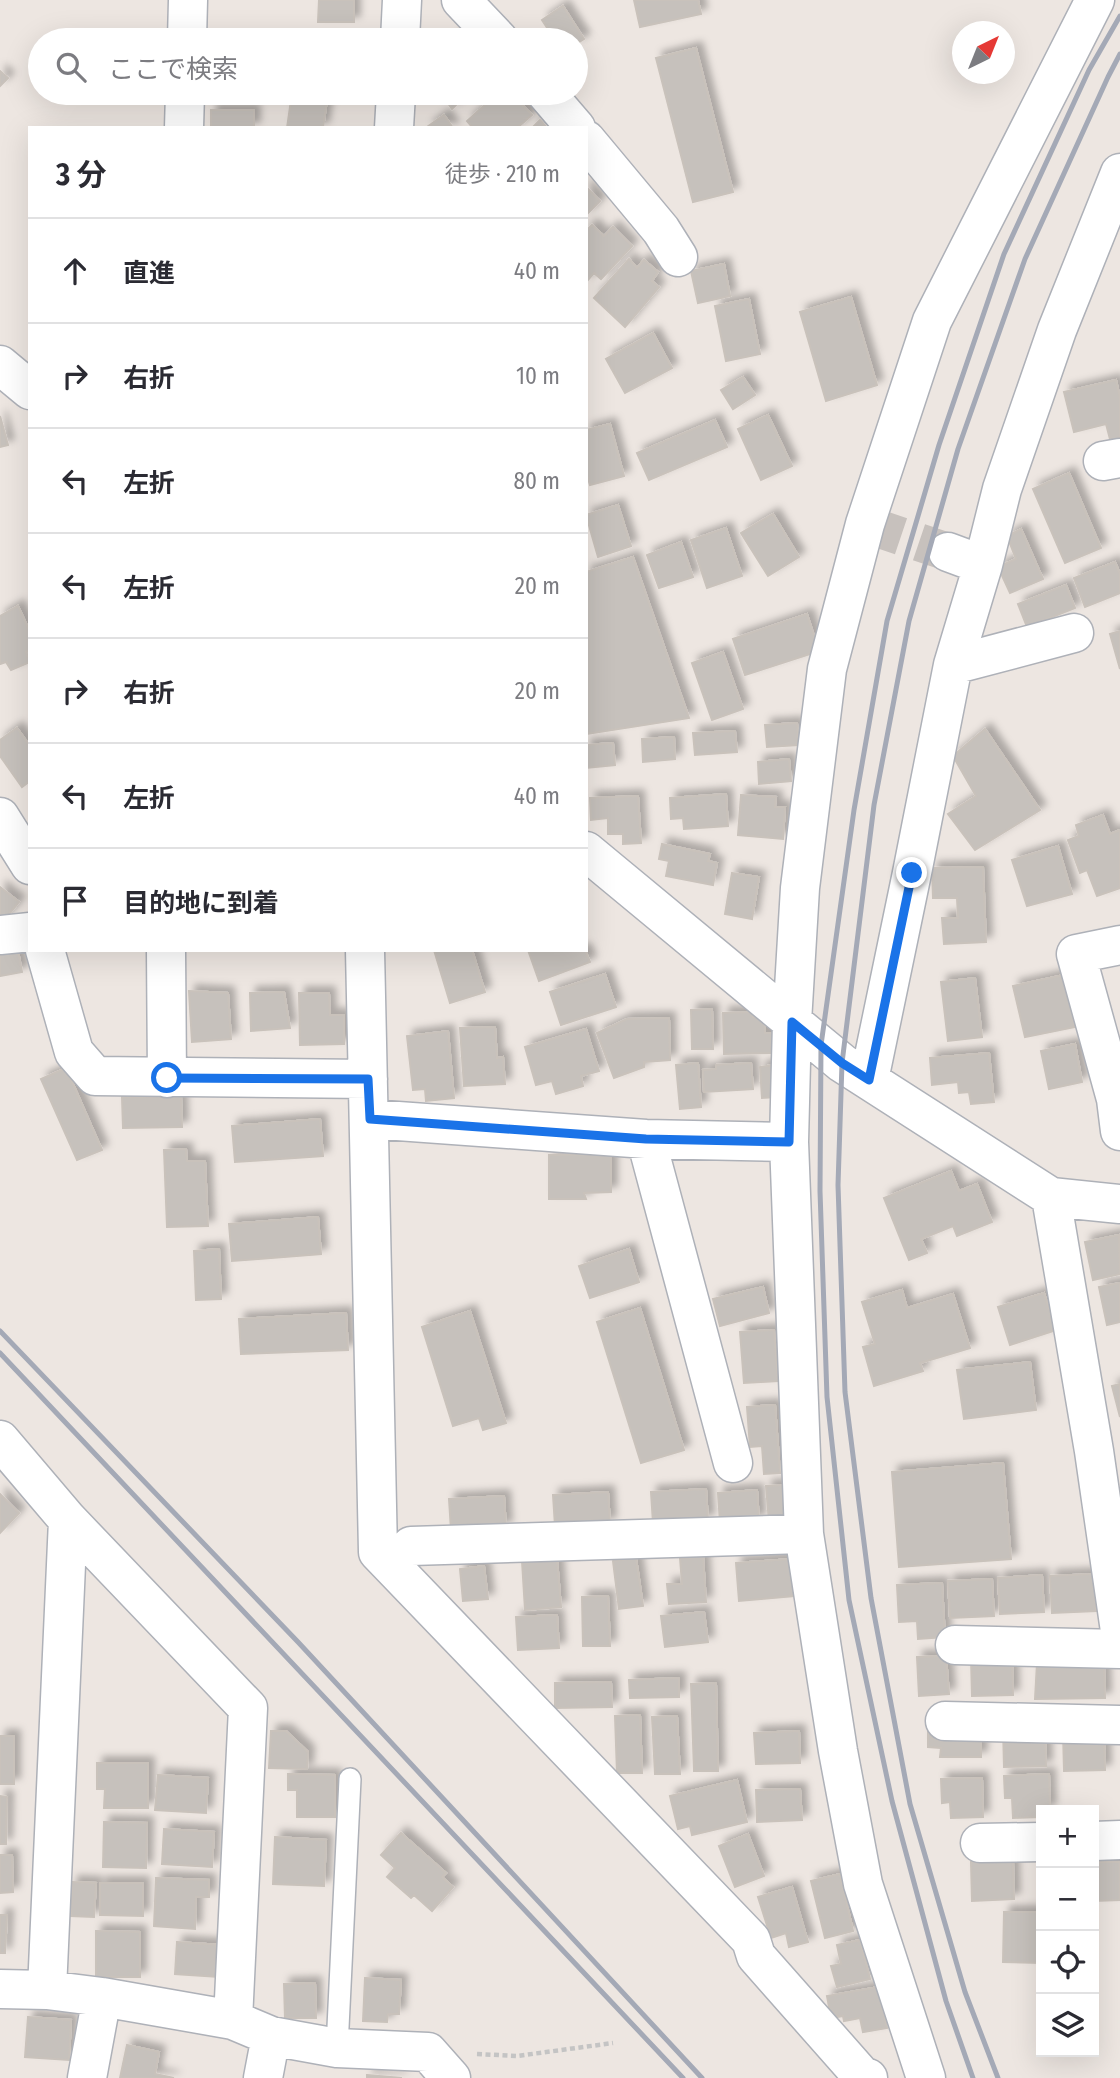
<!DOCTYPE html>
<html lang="ja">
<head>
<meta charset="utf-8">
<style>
	:root { --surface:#fff; --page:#f2f2f3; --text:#2b2b33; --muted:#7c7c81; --line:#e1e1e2 }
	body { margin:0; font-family:"Fira Sans Condensed","Noto Sans JP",sans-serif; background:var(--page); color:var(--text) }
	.controls { position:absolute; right:21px; bottom:21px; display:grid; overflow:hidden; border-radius:0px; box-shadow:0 7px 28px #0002 }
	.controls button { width:63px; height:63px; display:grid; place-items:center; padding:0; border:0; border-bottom:2px solid var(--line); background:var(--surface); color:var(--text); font:35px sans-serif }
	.compass { position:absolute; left:952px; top:21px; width:63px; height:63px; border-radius:50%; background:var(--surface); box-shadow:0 7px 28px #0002; rotate:43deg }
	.stop { position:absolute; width:21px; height:21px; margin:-16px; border:5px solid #1a73e8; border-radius:50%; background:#fff }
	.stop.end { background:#1a73e8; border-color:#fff; box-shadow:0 2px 7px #0008 }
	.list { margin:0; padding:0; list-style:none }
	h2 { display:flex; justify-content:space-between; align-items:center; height:91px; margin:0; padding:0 28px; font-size:30px }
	h2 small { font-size:23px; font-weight:400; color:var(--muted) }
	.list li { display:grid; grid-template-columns:46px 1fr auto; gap:21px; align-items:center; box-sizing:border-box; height:105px; padding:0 28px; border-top:2px solid var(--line) }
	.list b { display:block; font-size:26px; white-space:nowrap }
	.list em { font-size:23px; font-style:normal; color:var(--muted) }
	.icon { flex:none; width:38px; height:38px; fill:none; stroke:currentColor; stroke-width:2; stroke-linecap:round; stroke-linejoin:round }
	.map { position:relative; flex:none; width:1120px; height:2078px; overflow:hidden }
	.search { position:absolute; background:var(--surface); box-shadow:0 7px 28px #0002; left:28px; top:28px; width:560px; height:77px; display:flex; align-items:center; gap:18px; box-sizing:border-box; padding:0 24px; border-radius:38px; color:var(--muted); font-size:26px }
	.panel { position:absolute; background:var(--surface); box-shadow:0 7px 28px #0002; left:28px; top:126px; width:560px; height:826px; border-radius:0px }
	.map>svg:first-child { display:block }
</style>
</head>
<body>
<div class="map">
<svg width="1120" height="2078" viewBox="0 0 1120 2078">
	<defs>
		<filter id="shadow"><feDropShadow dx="6" dy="-6" stdDeviation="3.5" flood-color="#0004"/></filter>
	</defs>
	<rect width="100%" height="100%" fill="#ede6e1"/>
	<path fill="#c6c1bc" stroke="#c9c2bb" stroke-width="2" filter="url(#shadow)" d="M319 0H354V22H318Z
		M634 0H698L701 14 640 27Z
		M563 6 584 39 576 44V40H555L542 20Z
		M461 33 467 40H454Z
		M696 48 733 192 693 202 656 58Z
		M0 71 8 78 0 86Z
		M233 93H276V98H233Z
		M292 93H328L323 128H287Z
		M441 93H468L452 109Z
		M498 93H511L532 115 517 128H473L467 121Z
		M211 110H254V128H211Z
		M444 115 453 128H427V127Z
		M540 120 547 128H532Z
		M586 187 600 201 586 215Z
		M592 225 604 236 613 227 632 246 601 279 594 273 586 282V231Z
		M629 259 637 268 644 260 658 272 652 281 659 287 625 327 594 298Z
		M724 264 730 296 698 303 691 271Z
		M851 297 877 385 826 401 800 312Z
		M749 299 760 354 726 361 715 306Z
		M653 333 672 368 625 393 606 359Z
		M743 377 755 395 733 409 721 390Z
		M1116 380 1120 398V440L1111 443 1106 424 1074 432 1064 392Z
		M768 415 792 466 761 480 738 429Z
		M0 416 8 445 0 447Z
		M715 420 727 447 649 480 637 453Z
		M610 424 624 476 590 485 586 472V430Z
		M1069 473 1101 548 1065 563 1033 489Z
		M618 505 631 546 598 557 586 515Z
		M773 514 799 557 768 576 741 533Z
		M726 528 742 576 707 588 691 540Z
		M1021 529 1043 579 1010 593 998 567 1016 559 1007 536Z
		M681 542 693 577 659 588 647 555Z
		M633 557 689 718 586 734V572Z
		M1115 562 1120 574V593L1085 607 1074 578Z
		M1066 585 1075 608 1027 627 1018 604Z
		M18 606 30 632V650L26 652 30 662 11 670 6 662 0 664V616Z
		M807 614 819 651 745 675 733 639Z
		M1120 631V669L1110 634Z
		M723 652 743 709 712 720 692 663Z
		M797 723 799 745 767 747 765 725Z
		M17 728 30 746V781L22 787 0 756V740Z
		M985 729 1040 810 975 850 948 814 976 796 953 756Z
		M735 731 737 752 695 755 693 733Z
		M674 737 675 759 643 762 642 739Z
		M613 743 615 765 586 768V745Z
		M789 759 791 781 759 784 758 762Z
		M726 794 728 826 684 829 683 818 671 819 670 798Z
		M741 795 776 797 775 807H785L783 839 738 835Z
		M638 796 641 843 623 844V834H608V818L591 820 590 798Z
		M1103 815 1110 834 1120 830V888L1097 896 1087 870 1080 873 1068 840 1079 836 1076 825Z
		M662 844 710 854 708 861 717 863 713 885 666 876 669 861 659 859Z
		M1058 846 1072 894 1027 906 1012 860Z
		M983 867 986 942 944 944 942 918H958L957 898H933L932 868Z
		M732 873 759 877 752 919 725 914Z
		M0 887 19 902 1 924 0 923Z
		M17 946 22 972 0 976V948Z
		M434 950H472L485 992 450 1003Z
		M528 950H585L590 962 539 981Z
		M605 974 616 1007 561 1025 550 992Z
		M1064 975 1075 1027 1025 1037 1013 986Z
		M975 978 982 1037 948 1041 941 982Z
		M189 991 228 993 231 1039 192 1042Z
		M284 992 290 1028 251 1031 250 993Z
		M299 993H329L330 1015H344V1044L300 1045Z
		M712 1009 713 1049H692L691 1010Z
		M753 1012V1017H765V1033H773V1053L724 1054 723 1013Z
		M669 1018 670 1060 644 1062V1067L614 1078 597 1033 627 1019Z
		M495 1027 497 1058 503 1057 505 1084 464 1086 460 1028Z
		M586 1029 599 1071 581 1076 583 1086 556 1094 552 1081 536 1085 525 1047Z
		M448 1031 454 1098 426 1101 425 1089 413 1090 407 1036Z
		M1075 1044 1082 1082 1049 1089 1041 1051Z
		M989 1053 994 1102 971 1104 969 1092 959 1093 958 1082 932 1085 930 1058Z
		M698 1063 701 1107 680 1109 676 1065Z
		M751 1063 753 1089 704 1092 703 1070 716 1069V1065Z
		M774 1065 776 1097 762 1098 760 1067Z
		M66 1068 102 1150 77 1160 41 1079Z
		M181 1096 182 1127 123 1128 122 1097Z
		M320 1119 323 1156 235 1162 232 1126Z
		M186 1149 187 1161H205L208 1226 167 1227 164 1150Z
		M611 1154V1192L584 1193 586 1199H549V1155Z
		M951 1171 959 1191 977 1184 992 1222 957 1236 953 1226 921 1239 927 1253 909 1260 884 1198Z
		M318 1217 321 1254 232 1261 229 1224Z
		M1119 1235 1120 1274 1093 1280 1085 1242Z
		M219 1249 221 1299 196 1300 194 1251Z
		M629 1249 639 1282 590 1298 579 1266Z
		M1120 1283V1322L1107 1325 1099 1287Z
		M763 1287 769 1313 720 1326 713 1299Z
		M902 1290 907 1308 953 1294 970 1348 920 1363 923 1371 874 1386 863 1347 875 1344 862 1302Z
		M1044 1293 1056 1330 1010 1345 998 1307Z
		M640 1308 684 1450 641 1463 597 1322Z
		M470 1311 506 1423 483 1430 479 1418 453 1426 422 1327Z
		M346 1313 348 1350 241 1354 239 1319Z
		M774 1330 778 1381 744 1383 740 1332Z
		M1030 1362 1036 1410 964 1419 957 1370Z
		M1120 1384V1417L1112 1386Z
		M775 1405 780 1473 764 1474 762 1446 750 1447 747 1407Z
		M1003 1463 1011 1559 899 1567 892 1472Z
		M784 1485 787 1521 769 1522 766 1486Z
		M706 1489 708 1520 653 1523 651 1492Z
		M757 1490 759 1520 720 1523 718 1493Z
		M608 1492 610 1523 555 1526 553 1495Z
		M0 1494 19 1513 0 1533Z
		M504 1496 506 1527 451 1530 449 1499Z
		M703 1556 706 1602 669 1604 667 1584H682L680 1558Z
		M636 1558 643 1606 619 1609 613 1561Z
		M557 1559 561 1607 525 1610 522 1561Z
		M790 1559 794 1596 739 1601 736 1563Z
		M484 1566 488 1599 463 1601 460 1569Z
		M1094 1574 1096 1611 1052 1613 1050 1576Z
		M1042 1575 1044 1612 1000 1614 998 1578Z
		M992 1579 994 1616 950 1618 948 1581Z
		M942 1583 945 1637 918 1639 917 1621 899 1622 897 1585Z
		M608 1596 610 1646H583L582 1597Z
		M704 1612 708 1642 665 1647 661 1616Z
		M557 1615 559 1648 518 1650 516 1617Z
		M946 1656 949 1694 919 1696 917 1657Z
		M1012 1657 1013 1695 972 1696 971 1658Z
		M1104 1660 1105 1698 1035 1699 1037 1663Z
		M679 1678V1697L630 1698 629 1680Z
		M611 1682 612 1707 555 1708V1683Z
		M716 1683 718 1771H694L691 1684Z
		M640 1715 642 1773H617L615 1716Z
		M677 1716 680 1774H655L652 1717Z
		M928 1727 981 1728V1757H940L941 1748 928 1747Z
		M1045 1727 1046 1766 1004 1767 1003 1728Z
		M271 1731H286L308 1752 307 1769 269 1768Z
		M799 1731 800 1763 756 1764 754 1733Z
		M1063 1732H1104L1105 1770 1064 1771Z
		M0 1736H14V1784H0Z
		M97 1763H148V1808H104L105 1789H97Z
		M288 1774 335 1775V1817H297V1790H288Z
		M1049 1774 1050 1810H1041V1817L1013 1818 1012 1798H1005L1004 1776Z
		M158 1775 208 1778 206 1813 155 1810Z
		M982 1778 983 1817 951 1818 950 1802 942 1803 941 1779Z
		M737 1780 747 1822 692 1835 690 1826 678 1829 670 1796Z
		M800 1789 802 1820 757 1822 756 1790Z
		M0 1796 7 1797 6 1844H0Z
		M104 1822 147 1823 146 1868 103 1867Z
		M164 1829 214 1832 212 1867 162 1864Z
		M401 1833 446 1873 442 1877 453 1887 432 1911 414 1895 411 1898 387 1877 395 1868 381 1855Z
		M748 1834 764 1876 735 1887 719 1846Z
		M275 1837 326 1840 324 1886 273 1884Z
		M0 1855H12L13 1892 0 1893Z
		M1013 1861 1014 1899 972 1901 971 1862Z
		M1094 1862H1120V1900L1094 1901Z
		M840 1874 853 1931 825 1938 811 1881Z
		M156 1878 209 1880V1897H196L195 1929 154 1926Z
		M72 1882 96 1883 94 1917 71 1916Z
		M100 1883H143V1916L100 1915Z
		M792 1887 808 1942 789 1947 786 1933 771 1938 758 1897Z
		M1004 1912H1041V1963L1003 1962Z
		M0 1915H7L5 1953H0Z
		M96 1931 140 1932V1977H96Z
		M860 1940 870 1979 837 1987 831 1966 841 1964 837 1945Z
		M177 1942 221 1945 219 1977 175 1974Z
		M365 1978 401 1980 399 2014H388L387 2022 363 2021Z
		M315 1983 316 2018H285L284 1984Z
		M879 1987 887 2028 863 2032 860 2018 844 2021 843 2016 831 2018 827 1996Z
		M28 2017 71 2020 69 2060 25 2057Z
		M127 2045 159 2052 155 2074 174 2078H120Z
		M367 2075 402 2078H367Z"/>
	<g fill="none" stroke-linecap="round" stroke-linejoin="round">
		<path stroke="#c7c1bd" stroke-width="38" stroke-dasharray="38 19" stroke-linecap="butt" d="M865 524 948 552"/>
		<g stroke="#aeb1b8" stroke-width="24">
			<path id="lane" d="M337 2048 350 1779"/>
		</g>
		<g stroke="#aeb1b8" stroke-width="41">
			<path id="street" d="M461 0 499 40
				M187 40 188 0
				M400 40 402 0
				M546 93 576 128
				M184 128 185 93
				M394 128 396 93
				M586 140 661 230 678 257
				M0 365 30 390
				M1103 461 1120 458
				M948 552 983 565
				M953 665 1074 633
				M0 817 30 865
				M586 851 842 1063 1051 1197 1120 1204
				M0 935 30 932
				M1120 945 1076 954 1116 1099 1120 1131
				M45 950 74 1052 95 1076 368 1079
				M166 950 167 1078
				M365 950 378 1552 751 1940 756 1956 862 2076 868 2078
				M869 1080 912 873 953 665 983 565 1002 489 1057 330 1120 173
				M370 1119 646 1139 789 1142
				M646 1139 733 1463
				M1051 1197 1094 1451 1120 1631
				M0 1440 68 1520 248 1708 233 2020
				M411 1546 804 1534
				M955 1645 1120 1649
				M945 1721 1120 1725
				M1094 1841 1120 1840
				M980 1843 1041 1842
				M0 1989 47 1990 102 1997 233 2020 271 2036 337 2048 428 2052 451 2078
				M47 1990 68 1520
				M87 2078 102 1997
				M263 2078 271 2036
				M926 2078 863 1884 838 1751 804 1534 789 1142 792 1022 800 888 827 669 865 524 932 321 1095 0"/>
		</g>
		<path stroke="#c4c4c4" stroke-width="4.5" stroke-dasharray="5 3.5" stroke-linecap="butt" d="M477 2054 517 2056 613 2043"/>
		<use href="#lane" stroke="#fff" stroke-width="21"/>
		<use href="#street" stroke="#fff" stroke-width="38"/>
		<path stroke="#a4a9b6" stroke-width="5" d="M0 1331 298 1642 702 2078
			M0 1353 683 2078
			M973 2078 946 2001 892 1801 849 1600 827 1397 820 1191 821 1045 854 810 887 621 939 445 1004 254 1089 70 1120 16
			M998 2078 965 1992 910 1804 871 1598 845 1392 838 1185 842 1063 874 805 909 621 958 449 1025 259 1108 77 1120 54"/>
	</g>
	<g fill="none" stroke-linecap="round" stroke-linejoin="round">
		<path stroke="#1a73e8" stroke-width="9" d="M167 1078 368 1079 370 1119 646 1139 789 1142 792 1022 842 1063 869 1080 912 873"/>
	</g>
</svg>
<div class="controls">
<button>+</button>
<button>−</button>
<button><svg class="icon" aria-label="locate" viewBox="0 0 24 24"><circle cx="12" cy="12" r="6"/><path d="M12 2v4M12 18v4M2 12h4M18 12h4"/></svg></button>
<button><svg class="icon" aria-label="layers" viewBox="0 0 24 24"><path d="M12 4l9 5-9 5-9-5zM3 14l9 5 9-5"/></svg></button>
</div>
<svg class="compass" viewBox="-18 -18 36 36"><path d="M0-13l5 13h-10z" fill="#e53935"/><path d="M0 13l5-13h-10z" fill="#7c7c81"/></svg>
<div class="stop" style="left:167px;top:1078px"></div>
<div class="stop end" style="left:912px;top:873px"></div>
<div class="search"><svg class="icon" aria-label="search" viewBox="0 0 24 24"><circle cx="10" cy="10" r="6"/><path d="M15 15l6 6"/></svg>ここで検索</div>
<section class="panel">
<h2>3 分<small>徒歩 · 210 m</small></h2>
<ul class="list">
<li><svg class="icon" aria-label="ahead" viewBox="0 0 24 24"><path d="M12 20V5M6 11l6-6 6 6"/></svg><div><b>直進</b></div><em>40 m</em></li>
<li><svg class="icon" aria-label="right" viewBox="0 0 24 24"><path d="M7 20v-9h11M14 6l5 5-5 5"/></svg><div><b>右折</b></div><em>10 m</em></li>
<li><svg class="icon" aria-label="left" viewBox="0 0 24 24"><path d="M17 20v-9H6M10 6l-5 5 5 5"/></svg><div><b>左折</b></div><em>80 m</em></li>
<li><svg class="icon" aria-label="left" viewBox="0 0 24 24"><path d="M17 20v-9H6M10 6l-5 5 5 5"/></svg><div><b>左折</b></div><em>20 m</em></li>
<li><svg class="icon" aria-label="right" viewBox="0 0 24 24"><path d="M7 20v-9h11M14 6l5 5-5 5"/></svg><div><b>右折</b></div><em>20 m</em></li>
<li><svg class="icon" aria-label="left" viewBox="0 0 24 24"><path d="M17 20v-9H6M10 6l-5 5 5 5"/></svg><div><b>左折</b></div><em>40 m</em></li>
<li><svg class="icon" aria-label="arrive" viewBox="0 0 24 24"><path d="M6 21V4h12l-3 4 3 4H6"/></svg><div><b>目的地に到着</b></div></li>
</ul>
</section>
</div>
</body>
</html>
